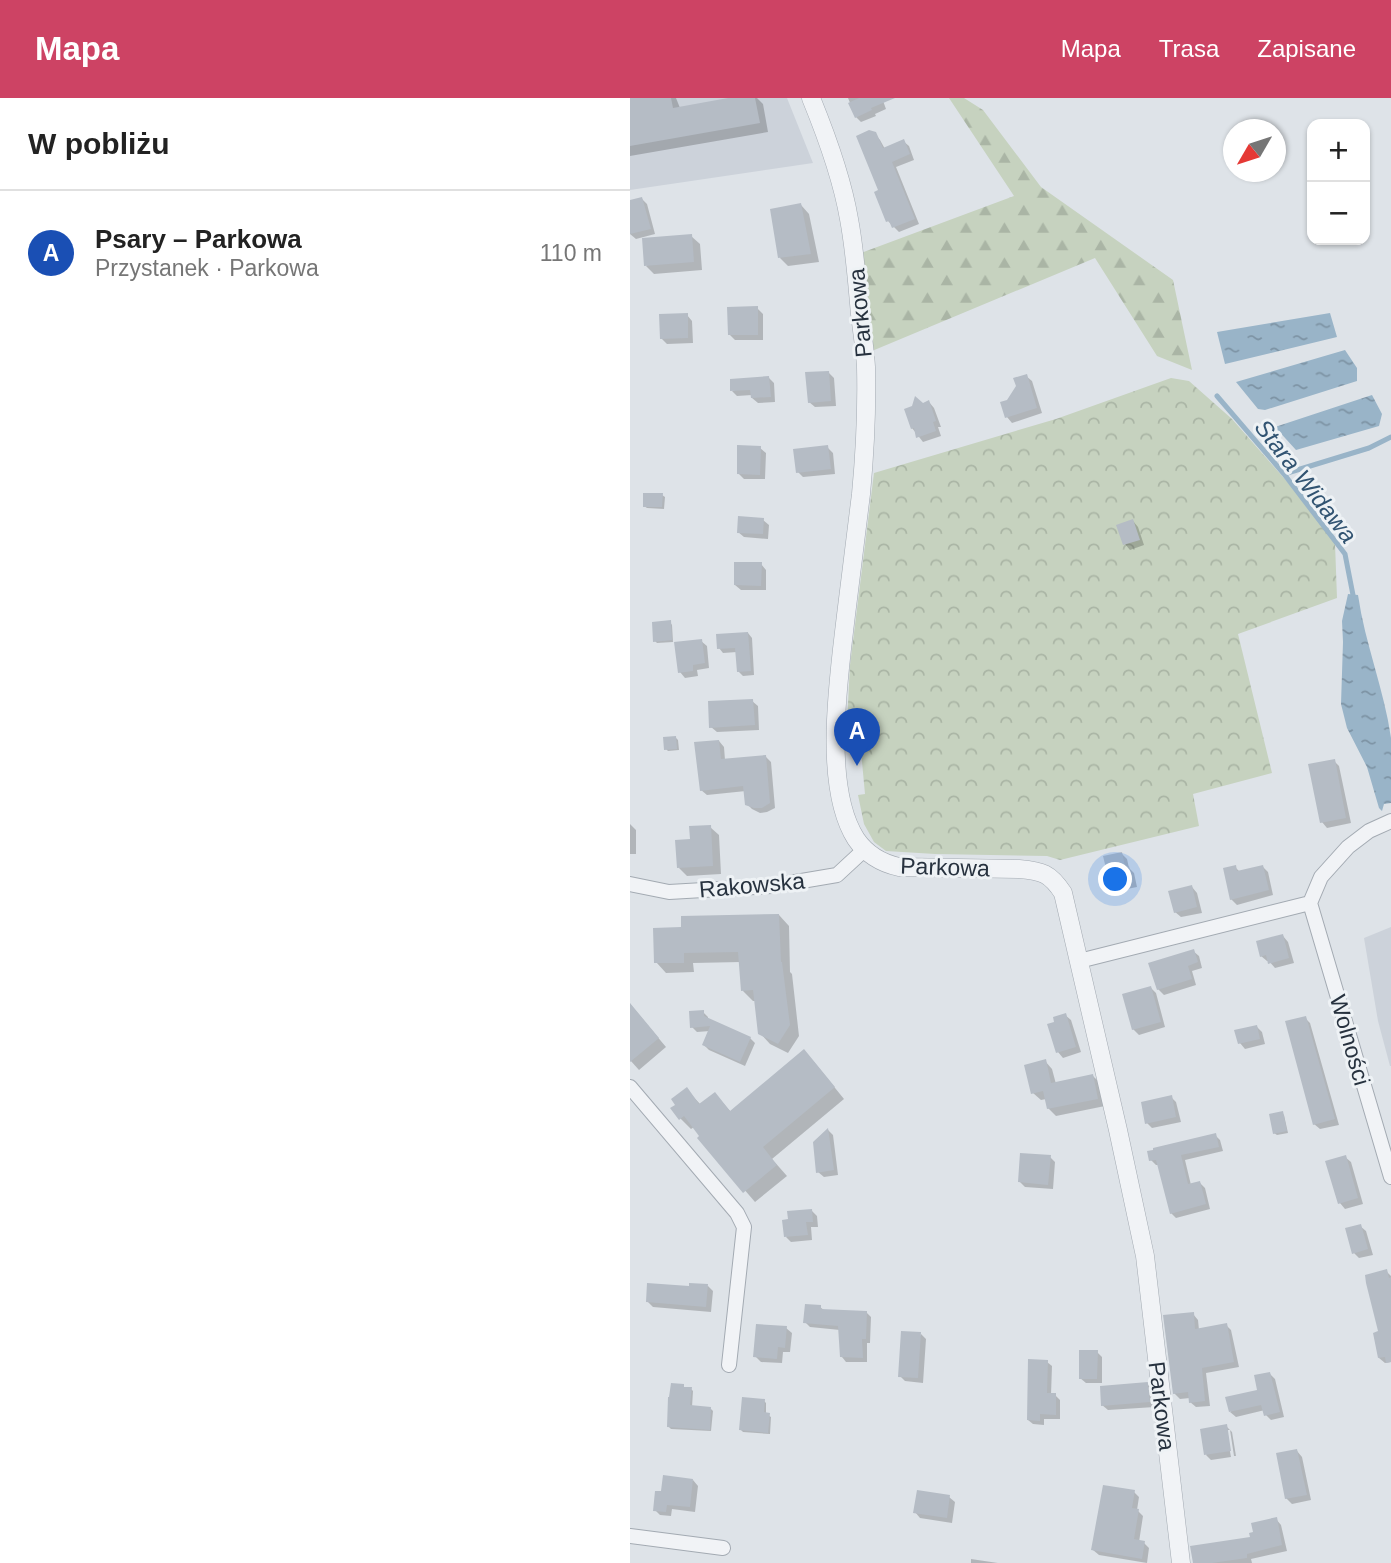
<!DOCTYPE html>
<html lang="pl">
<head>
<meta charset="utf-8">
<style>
	:root { --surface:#fff; --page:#f6f6f6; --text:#222; --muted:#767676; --line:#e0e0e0; --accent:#cd4364 }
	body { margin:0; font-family:Helvetica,sans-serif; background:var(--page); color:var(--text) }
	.controls { position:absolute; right:21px; top:21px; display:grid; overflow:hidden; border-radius:14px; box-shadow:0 2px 5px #0004 }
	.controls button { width:63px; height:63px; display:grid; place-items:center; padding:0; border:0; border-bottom:2px solid var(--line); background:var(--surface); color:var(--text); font:35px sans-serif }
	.compass { position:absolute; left:593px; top:21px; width:63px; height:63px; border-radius:50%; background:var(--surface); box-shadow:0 2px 5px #0004; rotate:231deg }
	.you { position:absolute; left:486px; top:782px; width:24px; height:24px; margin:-18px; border:5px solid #fff; border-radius:50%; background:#1a73e8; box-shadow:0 0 0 10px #1a73e833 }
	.badge { display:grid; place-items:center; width:46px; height:46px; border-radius:50%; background:var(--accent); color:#fff; font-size:23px; font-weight:700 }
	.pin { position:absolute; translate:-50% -58px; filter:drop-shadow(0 2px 4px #0008) }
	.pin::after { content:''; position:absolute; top:37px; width:24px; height:21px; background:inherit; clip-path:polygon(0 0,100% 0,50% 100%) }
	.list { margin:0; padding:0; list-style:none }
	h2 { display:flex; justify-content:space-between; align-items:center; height:91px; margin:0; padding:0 28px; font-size:30px }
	h2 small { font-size:23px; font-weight:400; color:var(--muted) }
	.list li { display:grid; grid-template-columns:46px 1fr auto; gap:21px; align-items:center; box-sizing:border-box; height:126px; padding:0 28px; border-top:2px solid var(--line) }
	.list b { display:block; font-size:26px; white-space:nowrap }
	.list p { margin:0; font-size:23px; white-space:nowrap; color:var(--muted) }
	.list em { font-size:23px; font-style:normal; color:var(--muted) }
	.map { position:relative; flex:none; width:761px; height:1465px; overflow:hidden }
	header { display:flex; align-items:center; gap:42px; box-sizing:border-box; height:98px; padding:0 35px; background:var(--accent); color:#fff }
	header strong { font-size:33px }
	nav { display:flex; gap:38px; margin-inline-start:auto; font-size:24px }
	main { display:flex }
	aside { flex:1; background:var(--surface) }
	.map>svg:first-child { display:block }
</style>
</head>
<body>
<header>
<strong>Mapa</strong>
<nav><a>Mapa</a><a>Trasa</a><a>Zapisane</a></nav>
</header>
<main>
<aside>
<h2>W pobliżu<small></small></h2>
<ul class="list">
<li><span class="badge" style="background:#1a4fb4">A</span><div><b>Psary – Parkowa</b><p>Przystanek · Parkowa</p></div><em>110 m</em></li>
</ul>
</aside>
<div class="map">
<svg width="761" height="1465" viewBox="0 0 761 1465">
	<defs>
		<pattern id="forest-firs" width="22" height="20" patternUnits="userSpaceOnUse" patternTransform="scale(1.75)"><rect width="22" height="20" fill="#c6d2bf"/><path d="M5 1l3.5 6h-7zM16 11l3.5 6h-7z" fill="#aab5a5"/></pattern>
		<pattern id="park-crowns" width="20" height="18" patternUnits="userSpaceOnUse" patternTransform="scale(1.75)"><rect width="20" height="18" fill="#c6d2bf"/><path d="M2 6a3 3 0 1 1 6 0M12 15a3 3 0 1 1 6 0" fill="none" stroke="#aab5a5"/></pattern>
		<pattern id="water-ripples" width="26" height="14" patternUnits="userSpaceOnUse" patternTransform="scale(1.75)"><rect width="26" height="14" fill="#99b4c8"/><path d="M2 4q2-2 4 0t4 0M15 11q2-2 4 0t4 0" fill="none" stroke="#7d93a4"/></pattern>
	</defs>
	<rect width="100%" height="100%" fill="#dee3e8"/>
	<path fill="#ccd2da" d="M0 0H157L183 65 0 92Z
		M761 829V968H760L748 923 734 840Z"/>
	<path fill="url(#forest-firs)" d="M319 0H334L353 12 411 89 543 182 562 272 527 258 465 160 242 253 231 155 384 98Z"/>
	<path fill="url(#park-crowns)" d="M541 280 559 283 602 321 668 396 705 445 707 500 608 536 642 675 563 696 569 728 430 762 417 758 305 756 256 753 244 744 234 726 228 697 235 696 231 653H222L216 645 220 567 244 375 426 321Z"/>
	<path fill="url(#water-ripples)" d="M700 215 707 239 595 266 587 234Z
		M715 252 727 270V283L635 312 628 311 606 284Z
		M742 297 752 316 749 328 666 352 645 329Z
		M718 496 728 497C735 546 754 591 761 640 761 659 761 685 761 705L754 706 752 713 749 710 737 669 717 630 711 606 713 544 712 523Z"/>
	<path fill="#0003" d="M0 0H46L50 10 108 0H127L133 6 138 34 0 58Z
		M218 0H252L256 11 245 16 246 18 231 24 226 19Z
		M245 36 250 42 255 51 273 43 279 48 284 62 266 69 289 126 269 134 258 123 250 93Z
		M12 101 17 106 25 136 6 141 0 136V104Z
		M171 107 179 116 189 164 158 168 150 160Z
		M61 138 70 146 72 172 24 176 16 168Z
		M127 210 133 216V242H105L99 236Z
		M57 217 62 223 63 245 37 246 31 240Z
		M198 274 204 280 206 308 185 309 179 304Z
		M396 278 402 283 412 315 382 325 377 319 378 303Z
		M139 280 144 285 145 304 128 305 122 300V297L107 298 102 293Z
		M299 304 304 310 311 329H308L311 338 293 344 282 330 283 310Z
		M197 349 203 355 205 376 173 379 168 374Z
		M130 350 136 355 135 381H114L108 375Z
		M32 397 35 399 34 411 17 410 14 408Z
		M133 422 139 427 138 441 114 439 108 434Z
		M503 423 508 429 514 447 500 452 495 446Z
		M131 466 136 472V492H111L105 487Z
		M40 524 42 527 43 544 27 545 25 543Z
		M118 535 122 540 124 577 113 578 108 573 107 554 93 555 89 550Z
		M71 543 77 548 79 570 67 572 68 578 55 580 50 574Z
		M122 603 128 608 129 632 87 634 81 629Z
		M46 640 48 642 49 652 38 653 36 651Z
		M89 643 94 649 95 662 136 659 141 664 145 710 137 714 130 715 122 711 117 706 116 693 77 697 71 692Z
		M704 663 709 668 721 725 697 730 692 724Z
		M0 726 6 732V756H0Z
		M80 729 89 737 91 776 57 778 49 770 62 743Z
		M491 755 497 761 499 770 504 775 507 789 492 792 480 778Z
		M605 769 610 774 633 769 638 774 643 797 607 807 601 801Z
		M562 789 567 795 572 815 551 819 545 814Z
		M149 817 159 828 160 874 162 876 169 938 158 955 140 946 130 935 126 903H123L113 893 111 864 63 865 64 874 36 875 26 864 53 830Z
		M653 838 658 844 664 865 645 870 639 863H637L631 858Z
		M563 853 569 858 572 870 562 873 566 887 534 897 528 891Z
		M521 890 526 895 535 929 509 937 503 931Z
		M0 906 36 949 9 972 0 962Z
		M73 914 78 919V922L120 940 125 945 115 968 79 952 74 947 80 933 67 934 62 929Z
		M435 917 441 922 451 954 433 960 428 954 427 925Z
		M675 920 680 925 709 1027 690 1031 684 1026Z
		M627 929 632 934 635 946 615 951 610 945Z
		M415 963 422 971 426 986 463 978 470 985 475 1008 426 1018 418 1010 416 1001 411 1002 403 995Z
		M184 964 214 1001 142 1061 157 1078 125 1104 70 1040 71 1039 64 1029 61 1031 50 1020 57 992 71 1007 85 996 101 1014Z
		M541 999 546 1004 551 1024 522 1030 517 1025Z
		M652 1015 654 1017 658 1035 647 1037 644 1035Z
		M198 1032 203 1037 208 1077 194 1079 188 1074Z
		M585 1037 590 1042 593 1053 555 1062 561 1087 570 1085 575 1090 580 1111 546 1120 541 1115 529 1067H526L521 1062Z
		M420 1059 425 1064 423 1091 395 1089 390 1084Z
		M715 1059 721 1064 733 1106 715 1111 710 1105Z
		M181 1112 187 1118 188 1129H181L182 1142 161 1144 156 1139Z
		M730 1128 736 1133 743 1157 729 1160 724 1155Z
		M756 1173 761 1178V1264L755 1265 749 1260Z
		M78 1188 83 1193 81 1214 23 1209 18 1204Z
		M190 1209 195 1213 236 1214 241 1219 240 1245H237V1264H216L212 1259 210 1232 180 1229 175 1224Z
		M563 1216 568 1222 569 1232 596 1227 601 1232 609 1269 576 1275 580 1308 566 1309 560 1304V1300L550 1301 544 1295Z
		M156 1230 162 1235 160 1254H153L152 1265 131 1264 125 1258Z
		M291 1236 296 1241 293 1285 275 1283 270 1278Z
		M467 1254 472 1259V1285H456L450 1280Z
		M417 1264 422 1268 421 1297H425L430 1302V1321H414V1327L403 1326 398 1322Z
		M640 1276 645 1281 654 1319 641 1322 636 1317 635 1312 606 1319 600 1314 630 1293Z
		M518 1286 523 1291 525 1309 478 1312 472 1307Z
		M55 1290 61 1291 63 1293 62 1309 81 1311 83 1313 81 1333 41 1331 38 1328Z
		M134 1303 136 1305V1316L141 1319 140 1336 113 1334 111 1332Z
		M596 1328 602 1334 606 1358H604L600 1332H596L601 1359 581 1362 576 1357Z
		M667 1353 672 1359 681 1402 662 1406 656 1400Z
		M63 1382 68 1388 65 1414 42 1411 41 1418 30 1417 25 1412Z
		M504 1394 509 1399 507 1412 513 1418 509 1444 514 1445 519 1450 517 1465 469 1457 463 1452Z
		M319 1399 325 1404 322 1425 290 1420 285 1414Z
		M646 1421 651 1427 657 1453 621 1461 622 1465H564L622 1440Z
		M341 1461 368 1465H341Z"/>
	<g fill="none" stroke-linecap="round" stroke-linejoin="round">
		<path stroke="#99b4c8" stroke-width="5" d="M587 298 654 376 715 456 723 497
			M654 376 739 350 761 339"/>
	</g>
	<path fill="#b5bcc5" d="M0 0H41L43 10 98 0H125L130 25 0 48Z
		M229 0H265L241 10 242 12 225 20 218 5Z
		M239 32 246 34 253 50 274 41 280 56 262 64 285 121 262 130 259 123 256 124 244 94 248 92 226 38Z
		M12 99 21 131 0 136V102Z
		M171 105 181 156 148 160 140 111Z
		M62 136 64 164 14 168 12 140Z
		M128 208V237H98L97 209Z
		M58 215V240L30 241 29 216Z
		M199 273 201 303 178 305 175 274Z
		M397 276 407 310 375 320 370 304 377 302 386 288 383 280Z
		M139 278 141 299 121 300 120 292 100 293V281Z
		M285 298 293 305 299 302 306 323 303 324 306 333 286 340 284 330 281 331 274 311 282 308Z
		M107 347 131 348 130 377 107 376Z
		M198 347 201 371 166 375 163 351Z
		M13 395H33L32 409H13Z
		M108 418 134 420 133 436 107 435Z
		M503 421 510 442 493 447 486 427Z
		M104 464H132L131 488 104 487Z
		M41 522 42 542 23 544 22 524Z
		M118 534 121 573 107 574 105 550 87 551 86 536Z
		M72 541 75 565 63 567V573L48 575 44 544Z
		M123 601 125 627 79 630 78 603Z
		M46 638 47 651 34 652 33 639Z
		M89 642 91 661 136 657 140 705 132 710H124L115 707 113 688 70 693 64 644Z
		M705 661 716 720 690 725 678 666Z
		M81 727 83 768 47 770 45 742 60 741 59 728Z
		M492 754 495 769 499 768 503 784 485 788 483 778 478 779 473 758Z
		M606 767 607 773 633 767 639 792 600 802 593 770Z
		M562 787 567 809 544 815 538 793Z
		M149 816 151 864H152L160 927 148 946 128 936 123 892 111 893 108 854 54 855V865H24L23 830 51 829V818Z
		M653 836 659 860 638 866 636 857 630 859 626 843Z
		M564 851 568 864 558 868 562 881 527 892 518 865Z
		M521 888 531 924 502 932 492 896Z
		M0 905 29 940 0 964Z
		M74 912V918L121 939 110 964 72 947 80 928 60 930 59 913Z
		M436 915 446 949 426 955 417 926 424 924 423 919Z
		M676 918 705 1021 683 1027 655 923Z
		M627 927 630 941 608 946 604 932Z
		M174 951 205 989 133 1049 147 1067 113 1095 67 1040 69 1038 54 1018 49 1022 40 1010 45 1007 41 1001 57 989 69 1006 85 994 100 1013Z
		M416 961 421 985 463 976 468 1001 417 1011 413 993 401 996 394 967Z
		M542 997 546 1019 515 1026 511 1004Z
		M653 1013 657 1033 643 1036 639 1016Z
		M198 1030 204 1072 186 1075 183 1044Z
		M586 1035 589 1049 551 1057 558 1086 570 1083 576 1106 540 1116 526 1062 519 1063 517 1053 523 1052V1050Z
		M390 1055 421 1057 418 1087 388 1084Z
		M716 1057 728 1100 708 1106 695 1063Z
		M182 1111 183 1124H176L178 1137 154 1139 152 1122 158 1121 157 1113Z
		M731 1126 738 1151 722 1156 715 1130Z
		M757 1171 759 1180 761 1179V1264L756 1265 755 1259 748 1260 743 1235 748 1233 736 1185 735 1177Z
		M17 1185 59 1188V1185L78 1186 76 1209 16 1204Z
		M175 1206 191 1207V1211L237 1213 236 1241H232L233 1260 210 1259 208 1228 173 1225Z
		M564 1214 565 1231 597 1225 604 1264 572 1270 575 1303 559 1305 558 1294 543 1296 533 1217Z
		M126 1226 157 1228 155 1250 148 1249 147 1261 123 1259Z
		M271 1233 291 1234 288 1280 268 1279Z
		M449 1252H468L467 1281H449Z
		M398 1261 418 1262 417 1295H426V1317L410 1316V1323L397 1322Z
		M640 1274 650 1314 634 1318 631 1307 599 1314 595 1299 627 1292 624 1277Z
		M518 1284 520 1304 471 1308 470 1288Z
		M41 1285 54 1286V1289H62L60 1307 81 1309 80 1332 37 1329 38 1299H39Z
		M112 1299 135 1301 134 1314 140 1315 138 1335 109 1332Z
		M597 1326 601 1353 574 1357 570 1331Z
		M667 1351 677 1397 655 1401 646 1355Z
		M33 1377 63 1381 60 1409 37 1407 36 1414 23 1413 25 1393H31Z
		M473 1387 505 1392 502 1410 509 1411 504 1441 515 1443 512 1461 461 1452Z
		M287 1392 320 1397 317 1420 283 1415Z
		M647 1419 652 1447 617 1456V1460L582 1465H563L560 1448 620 1439 619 1435 623 1434 621 1425Z"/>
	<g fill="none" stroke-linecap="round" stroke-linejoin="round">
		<g stroke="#a3aab2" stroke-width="16">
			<path id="minor" d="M0 786 39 794 142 788 207 777 234 752
				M680 805 691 779 718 749 739 733 761 723
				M449 863 680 805 761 1079
				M0 989 107 1115 114 1129 99 1267
				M0 1438 93 1450"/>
		</g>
		<g stroke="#a3aab2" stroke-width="19">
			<path id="tertiary" d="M181 0C197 39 212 80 219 121 225 153 227 184 230 216 232 234 235 251 236 269 237 311 235 354 231 396 226 436 221 477 216 517 209 578 192 688 226 741 237 757 251 765 269 769L389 771C412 773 420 775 433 795L488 1032 515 1158 551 1465"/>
		</g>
		<use href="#minor" stroke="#f1f3f6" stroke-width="14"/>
		<use href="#tertiary" stroke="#f1f3f6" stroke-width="18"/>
	</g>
	<g text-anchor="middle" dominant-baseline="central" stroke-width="6" stroke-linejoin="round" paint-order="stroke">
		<g font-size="23" fill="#27323f" stroke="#eef2f5">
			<text transform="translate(230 215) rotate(-95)">Parkowa</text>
			<text transform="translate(315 769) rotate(2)">Parkowa</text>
			<text transform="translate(122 787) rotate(-5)">Rakowska</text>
			<text transform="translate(720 942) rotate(74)">Wolności</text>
			<text transform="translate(532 1308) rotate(83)">Parkowa</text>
		</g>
		<g font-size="24" font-style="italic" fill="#325472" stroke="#eef2f5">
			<text transform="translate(676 383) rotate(52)">Stara Widawa</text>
		</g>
	</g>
</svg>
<div class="controls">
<button>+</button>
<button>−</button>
</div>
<svg class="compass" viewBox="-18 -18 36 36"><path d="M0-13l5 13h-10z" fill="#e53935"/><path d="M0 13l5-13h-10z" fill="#767676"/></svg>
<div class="you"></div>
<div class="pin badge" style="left:227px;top:668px;background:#1a4fb4">A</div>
</div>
</main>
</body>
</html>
